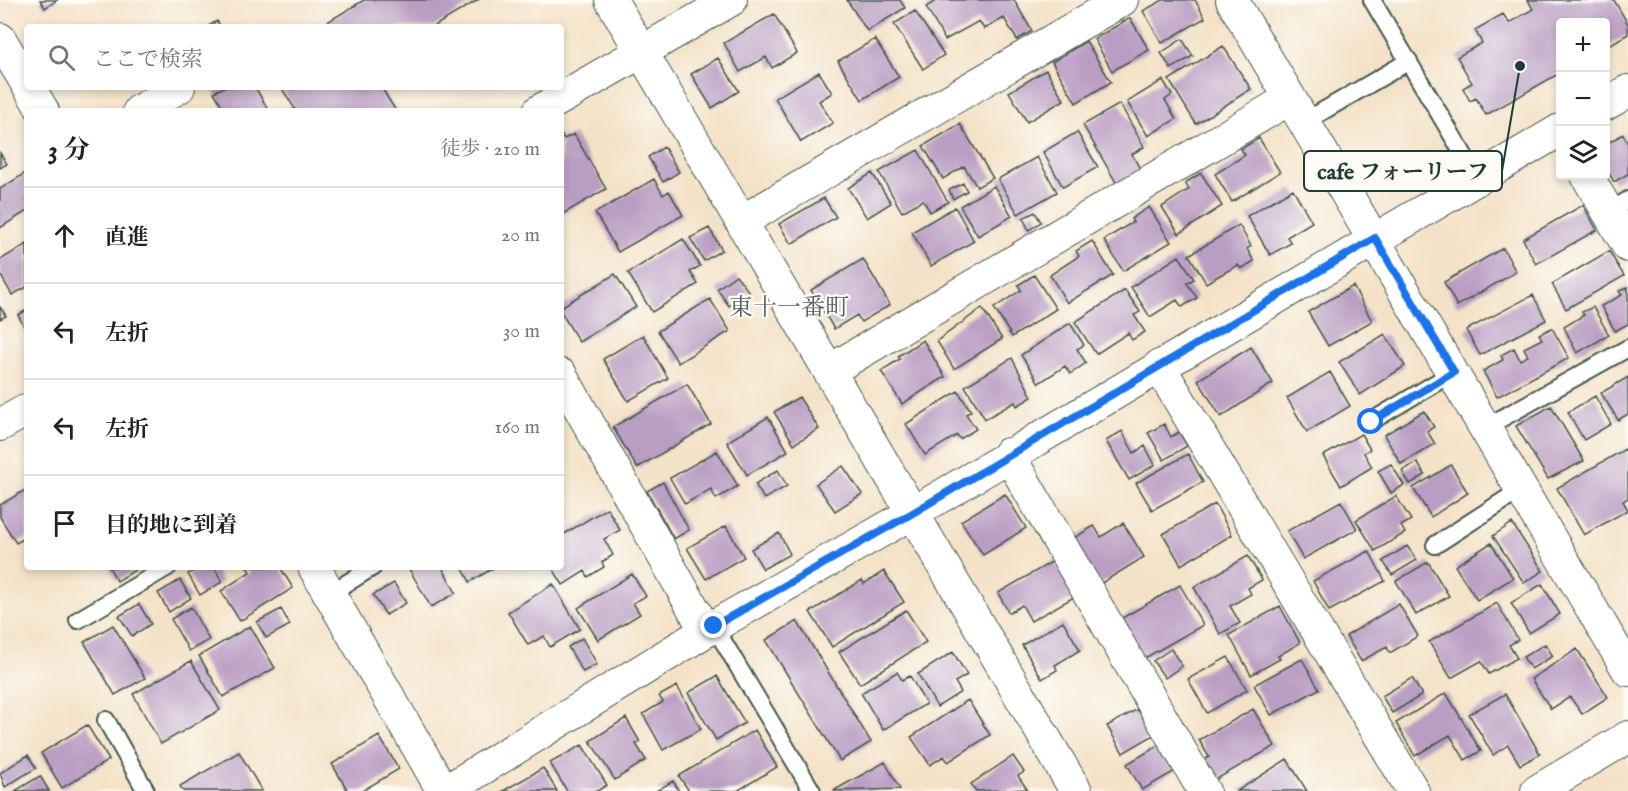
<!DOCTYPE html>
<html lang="ja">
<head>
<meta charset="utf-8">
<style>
	:root { --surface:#fff; --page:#f2f2f2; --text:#222; --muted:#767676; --line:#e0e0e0 }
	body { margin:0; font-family:"IM FELL English","Noto Serif JP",serif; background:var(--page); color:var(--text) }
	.controls { position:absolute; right:18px; top:18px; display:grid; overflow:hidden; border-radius:6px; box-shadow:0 3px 9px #0003 }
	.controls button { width:54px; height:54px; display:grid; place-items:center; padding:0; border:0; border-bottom:2px solid var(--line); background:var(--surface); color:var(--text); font:30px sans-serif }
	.stop { position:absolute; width:18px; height:18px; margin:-14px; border:4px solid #1a73e8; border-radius:50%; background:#fff }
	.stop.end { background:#1a73e8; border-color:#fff; box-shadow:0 2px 6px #0008 }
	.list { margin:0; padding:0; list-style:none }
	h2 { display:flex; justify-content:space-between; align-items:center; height:78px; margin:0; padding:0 24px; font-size:26px }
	h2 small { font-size:20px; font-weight:400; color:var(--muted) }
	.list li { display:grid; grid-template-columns:39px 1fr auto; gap:18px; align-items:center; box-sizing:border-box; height:96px; padding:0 24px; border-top:2px solid var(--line) }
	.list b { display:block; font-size:22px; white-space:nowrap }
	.list em { font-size:20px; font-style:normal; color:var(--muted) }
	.icon { flex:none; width:33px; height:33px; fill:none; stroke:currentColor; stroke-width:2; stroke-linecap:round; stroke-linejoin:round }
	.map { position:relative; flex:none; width:1628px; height:791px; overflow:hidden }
	.search { position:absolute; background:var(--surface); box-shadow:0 3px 9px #0003; left:24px; top:24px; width:540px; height:66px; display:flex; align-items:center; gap:15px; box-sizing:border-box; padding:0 21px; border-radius:6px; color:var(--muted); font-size:22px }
	.panel { position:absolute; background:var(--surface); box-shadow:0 3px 9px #0003; left:24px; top:108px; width:540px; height:462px; border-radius:6px }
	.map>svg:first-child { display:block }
</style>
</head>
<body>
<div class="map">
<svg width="1628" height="791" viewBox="0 0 1628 791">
	<rect width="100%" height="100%" fill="#fdfcf7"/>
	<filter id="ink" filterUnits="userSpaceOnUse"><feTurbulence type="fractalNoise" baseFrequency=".0167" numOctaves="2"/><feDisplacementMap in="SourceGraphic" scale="12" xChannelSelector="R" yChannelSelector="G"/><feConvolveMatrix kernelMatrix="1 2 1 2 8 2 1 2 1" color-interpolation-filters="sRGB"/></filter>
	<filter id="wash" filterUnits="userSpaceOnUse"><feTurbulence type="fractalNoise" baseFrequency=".008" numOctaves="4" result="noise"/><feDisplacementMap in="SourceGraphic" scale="24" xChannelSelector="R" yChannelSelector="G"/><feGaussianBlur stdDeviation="1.35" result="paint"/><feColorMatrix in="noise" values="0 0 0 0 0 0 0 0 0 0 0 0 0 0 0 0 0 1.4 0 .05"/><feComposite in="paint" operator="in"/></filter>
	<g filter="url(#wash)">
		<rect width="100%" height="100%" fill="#f4e2c8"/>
		<g id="blocks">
			<path fill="#ba9dc2" d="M40 0H57L45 8Z
				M364 0H478L433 27H319Z
				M847 0H900L905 8 867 31Z
				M937 0H1014L1032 31 1017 40 1004 18 984 29 979 21 945 40 926 7Z
				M1163 0H1195L1205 18 1162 43 1143 11Z
				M1528 0H1614L1628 24V34L1606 47V22H1560V73L1486 115 1476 98 1470 101 1463 88 1472 83 1457 57 1482 43 1475 30 1503 14 1509 23 1533 9Z
				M915 11 944 55 923 69 894 24Z
				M774 14 797 53 772 68 766 57 740 72 724 43Z
				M1130 18 1149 50 1112 71 1094 39Z
				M217 21 221 27H207Z
				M875 39 899 77 862 100 838 61Z
				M1182 39 1193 56 1171 69 1161 53Z
				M1086 41 1111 82 1076 103 1052 62Z
				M1223 46 1251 89 1196 124 1169 80Z
				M718 58 739 91 712 108 691 74Z
				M1046 70 1064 100 1027 122 1009 92Z
				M819 72 832 93 819 101 833 123 801 142 775 98Z
				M1163 80 1172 95 1165 100 1176 119 1148 136 1127 102Z
				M224 87H255L269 111H225L214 92Z
				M281 87H381L396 111H292L295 109Z
				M1120 104 1144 147 1132 154 1141 171 1117 184 1083 125Z
				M960 124 993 178 977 187 964 166 943 179 923 146Z
				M1077 132 1098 167 1063 187 1043 152Z
				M561 134 564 139 574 134 606 189 561 215Z
				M1623 134 1628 144V174L1614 182 1606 167V144Z
				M1259 138 1280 172 1232 202 1215 174 1245 155 1241 149Z
				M664 147 679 172 663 182 648 157Z
				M918 150 948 202 930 212 923 200 902 212 879 172Z
				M0 153 7 164 0 168Z
				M1037 157 1057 192 1018 214 998 179Z
				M27 172V211L0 228V189Z
				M872 173 891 203 867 218 848 188Z
				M1201 173 1222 206 1179 234 1162 207 1189 189 1185 183Z
				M654 179 663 195 669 191 683 215 618 252 595 213Z
				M963 183 967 191 953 199 949 190Z
				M994 186 1012 216 978 236 960 206Z
				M1293 189 1312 222 1287 237 1291 243 1270 255 1247 216Z
				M824 198 836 217 791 244 779 224Z
				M1583 205 1597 230 1536 264 1523 239Z
				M955 207 974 241 931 266 912 232Z
				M1149 207 1171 242 1123 271 1104 240 1133 222 1131 219Z
				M1035 212 1041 222 1029 230 1023 218Z
				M1239 225 1251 246 1247 249 1254 261 1241 269 1238 265 1206 283 1189 255Z
				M709 228 722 250 704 261 690 238Z
				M683 239 700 266 690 272 698 284 652 312 628 273Z
				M1092 241 1113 275 1067 303 1050 275 1079 256 1076 251Z
				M27 244V287L12 295 0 274V260Z
				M1503 248 1516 272 1457 306 1444 282Z
				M1609 251 1624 276 1566 309 1552 284Z
				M1179 256 1194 279 1187 283 1197 298 1182 307 1177 300 1150 317 1131 287Z
				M863 259 890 305 861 322 857 315 834 329 811 290Z
				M615 274 636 307 579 342 561 312V307Z
				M736 275 749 292 729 306 717 289Z
				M1034 275 1056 309 1012 337 994 308 1021 290 1018 285Z
				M1353 286 1372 321 1328 346 1308 312Z
				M1628 287V324L1615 331 1601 306 1622 295 1619 291Z
				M1125 290 1140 312 1134 315 1145 332 1132 340 1128 333 1096 354 1075 322Z
				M1533 295 1546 320 1480 355 1466 330Z
				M710 299 730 331 678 363 658 331Z
				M0 307 6 316 0 319Z
				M1593 307 1609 335 1577 353 1564 327 1584 315 1582 312Z
				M982 308 1002 339 954 369 937 341Z
				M27 310V332L18 315Z
				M1070 323 1084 345 1077 349 1086 363 1070 374 1065 366 1039 383 1021 355Z
				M1552 328 1569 358 1497 397 1483 371 1503 360 1501 355 1514 348 1520 360 1528 356 1524 348 1542 339 1539 334Z
				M1385 334 1405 366 1360 395 1339 362Z
				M643 335 668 378 628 401 603 359Z
				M923 340 945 377 902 404 881 371 900 359 898 356Z
				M1251 347 1273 383 1221 417 1198 380Z
				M1012 358 1032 397 1017 406 1015 402 985 419 965 386Z
				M1330 372 1350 406 1307 432 1287 398Z
				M1628 377V414L1618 420 1601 393Z
				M687 384 711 424 637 468 613 427Z
				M958 391 971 411 966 414 976 429 960 439 957 435 925 455 906 424Z
				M1595 396 1611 424 1584 440 1568 412Z
				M799 397 819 429 794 444 774 412Z
				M1551 406 1584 461 1548 479 1516 426Z
				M1424 411 1434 427 1427 431 1435 444 1401 464 1384 435Z
				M768 417 788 451 747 475 727 442Z
				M1164 424 1171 437 1179 432 1187 446 1164 460 1148 433Z
				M1122 431 1134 453 1145 446 1155 465 1129 480 1106 441Z
				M1361 434 1370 449 1364 453 1372 467 1341 486 1323 456Z
				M1625 449 1628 455V498L1623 501 1628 510 1584 535 1557 488Z
				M717 451 738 486 716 499 711 489 685 504 670 478Z
				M1188 454 1203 482 1152 510 1136 483Z
				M1417 462 1425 475 1410 484 1402 471Z
				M1391 464 1404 485 1391 493 1378 471Z
				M1451 465 1468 493 1431 517 1413 488Z
				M843 466 862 494 835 511 816 484Z
				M778 470 787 486 764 499 755 484Z
				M663 482 689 530 674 539 647 491Z
				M27 489V537L16 543 0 517V505Z
				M1005 494 1026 528 983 555 961 521Z
				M1396 496 1411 520 1401 526 1405 533 1375 551 1356 520Z
				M1341 501 1357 529 1303 559 1287 531Z
				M1215 504 1232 535 1181 565 1163 534Z
				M607 508 620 530 604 539 613 555 602 562 604 567 588 577 585 571 563 585 552 567H561V536Z
				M1123 523 1144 557 1100 584 1072 539 1094 526 1101 537Z
				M1512 523 1543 571 1524 583 1493 536Z
				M726 526 744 557 706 579 687 548Z
				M779 533 790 554 763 569 751 549Z
				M1491 543 1513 578 1477 600 1455 566Z
				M1407 546 1417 560 1392 575 1383 561Z
				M1369 551 1385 581 1329 611 1313 581Z
				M1248 556 1262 580 1248 588 1251 594 1230 606 1240 623 1220 634 1194 587Z
				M1055 560 1076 596 1031 621 1022 605 1009 613 998 593Z
				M1428 562 1449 596 1416 615 1396 581Z
				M109 567H140L117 581Z
				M202 567H214L222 582 200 595 188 574Z
				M247 567H280L293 588 240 621 221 591 250 572Z
				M408 567H442L456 593 431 607Z
				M462 567H495L470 582Z
				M884 571 904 602 832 647 810 612 862 580 864 584Z
				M632 574 646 596 633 603 640 614 598 640 578 608Z
				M180 580 191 598 169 612 158 593Z
				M394 583 406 603 386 615 373 595Z
				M553 584 580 629 550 647 544 636 528 645 508 612Z
				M1542 584 1560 614 1529 633 1511 603Z
				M1180 585 1203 625 1145 658 1122 618Z
				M1497 603 1518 640 1509 645 1517 658 1489 674 1481 661 1451 678 1429 642Z
				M139 604 151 624 132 636 119 616Z
				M1399 604 1418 636 1390 653 1387 647 1361 661 1346 636Z
				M1280 606 1300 643 1278 656 1280 659 1251 675 1229 635Z
				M191 607 209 640 189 651 171 619Z
				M281 609 290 625 266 638 257 622Z
				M906 610 926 642 860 684 839 652Z
				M797 621 871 742 840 761 766 640Z
				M1063 621 1080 650 1055 665 1057 670 1042 679 1022 645Z
				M113 625 145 678 115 695 84 642Z
				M250 626 275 668 223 697 199 656Z
				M582 638 597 664 583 672 568 647Z
				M1545 644 1553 656 1531 669 1523 657Z
				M1171 649 1182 666 1165 678 1153 661Z
				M1577 649 1608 697 1582 714 1570 697 1551 709 1531 679Z
				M953 652 967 675 955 682 961 692 937 707 918 674Z
				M1228 657 1247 690 1207 713 1188 679Z
				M1302 659 1319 689 1271 715 1254 685Z
				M191 661 220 710 161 744 133 694Z
				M897 672 902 680 910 676 926 704 883 730 861 693Z
				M717 676 745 723 716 740 688 693Z
				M1412 678 1422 695 1392 713 1382 696Z
				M677 686 701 729 663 750 643 714 663 702 659 696Z
				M1446 693 1481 751 1465 760 1450 735 1415 756 1396 723Z
				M1505 694 1540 754 1520 765 1508 745 1493 755 1469 714Z
				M968 700 990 735 948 762 944 756 930 765 911 737Z
				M1138 709 1154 735 1123 753 1107 726Z
				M1253 709 1275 746 1213 781 1201 761 1209 757 1199 740Z
				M626 718 640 742 636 744 646 760 615 780 590 741Z
				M87 725 109 760 62 788 41 753Z
				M755 730 777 767 737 791H689L679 776Z
				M379 736 399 769 362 791H348L332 764Z
				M1161 744 1177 770 1142 790 1127 764Z
				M582 745 607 785 597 791H567L550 763Z
				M239 752 262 791H183L180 786Z
				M28 755 36 768 5 787 0 773Z
				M1013 756 1024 772 1018 776 1027 789 976 791 971 784Z
				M1287 759 1307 791H1237Z
				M885 762 900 789 833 791Z
				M543 768 557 791H503Z
				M40 776 49 791H15Z
				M673 781 679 791H656Z"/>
		</g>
	</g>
	<g filter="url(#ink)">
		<use href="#blocks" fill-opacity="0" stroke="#3f564a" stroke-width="1.5"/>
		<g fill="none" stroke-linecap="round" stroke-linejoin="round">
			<g stroke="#3f564a" stroke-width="20">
				<path id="service" d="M1372 0 1478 179
					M1304 122 1409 61
					M1608 212 1628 200
					M1370 422 1454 372
					M1486 427 1628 348
					M1435 545 1522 489
					M329 594 373 567
					M78 620 168 567
					M714 626 812 791
					M106 720 146 791"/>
			</g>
			<g stroke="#3f564a" stroke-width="34">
				<path id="minor" d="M611 0 1076 791
					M1232 0 1628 670
					M0 39 27 84
					M29 87 43 111
					M1606 104 1628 91
					M139 111 179 87
					M539 111 731 0
					M1587 176 1628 246
					M742 221 1122 0
					M1159 366 1413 791
					M829 371 1289 99
					M561 375 706 631
					M0 425 27 410
					M1008 454 1204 791
					M314 567 443 791
					M446 791 714 626 911 514 1560 130
					M1537 791 1628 737"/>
			</g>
			<use href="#service" stroke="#fff" stroke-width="16"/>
			<use href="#minor" stroke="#fff" stroke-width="32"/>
		</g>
	</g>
	<g fill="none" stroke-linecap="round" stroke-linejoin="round" filter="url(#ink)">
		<path stroke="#1a73e8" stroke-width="8" d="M714 626 911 514 1375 238 1454 372 1371 422"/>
	</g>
	<g text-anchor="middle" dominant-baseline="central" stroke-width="4.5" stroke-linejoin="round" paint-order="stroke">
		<g font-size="24" fill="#555f66" stroke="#fdfcf7">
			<text x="789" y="308">東十一番町</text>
		</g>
	</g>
	<path fill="none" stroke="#1f3d34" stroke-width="2" d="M1520 66L1502 171"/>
	<circle fill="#1f3d34" stroke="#fdfcf7" stroke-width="2" cx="1520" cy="66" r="6"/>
	<rect fill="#fdfcf7" stroke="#1f3d34" stroke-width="2" x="1304" y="151" width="198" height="40" rx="6"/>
	<g font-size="22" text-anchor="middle" font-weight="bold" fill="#1f3d34">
		<text x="1403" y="179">cafe フォーリーフ</text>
	</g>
</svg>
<div class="controls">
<button>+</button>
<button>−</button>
<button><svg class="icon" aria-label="layers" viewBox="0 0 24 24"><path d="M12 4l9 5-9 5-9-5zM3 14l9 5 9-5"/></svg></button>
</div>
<div class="stop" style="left:1371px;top:422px"></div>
<div class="stop end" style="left:714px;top:626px"></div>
<div class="search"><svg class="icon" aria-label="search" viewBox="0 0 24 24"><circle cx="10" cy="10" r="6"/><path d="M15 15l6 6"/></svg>ここで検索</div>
<section class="panel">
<h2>3 分<small>徒歩 · 210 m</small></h2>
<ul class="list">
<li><svg class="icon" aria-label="ahead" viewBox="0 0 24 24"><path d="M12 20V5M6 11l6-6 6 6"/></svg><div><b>直進</b></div><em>20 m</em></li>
<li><svg class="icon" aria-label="left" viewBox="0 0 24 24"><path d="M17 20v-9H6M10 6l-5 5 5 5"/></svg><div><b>左折</b></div><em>30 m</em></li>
<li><svg class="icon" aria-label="left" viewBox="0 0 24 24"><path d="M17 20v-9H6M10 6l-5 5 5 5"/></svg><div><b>左折</b></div><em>160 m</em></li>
<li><svg class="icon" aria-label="arrive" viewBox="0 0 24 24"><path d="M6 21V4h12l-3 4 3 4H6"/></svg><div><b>目的地に到着</b></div></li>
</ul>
</section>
</div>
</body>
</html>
